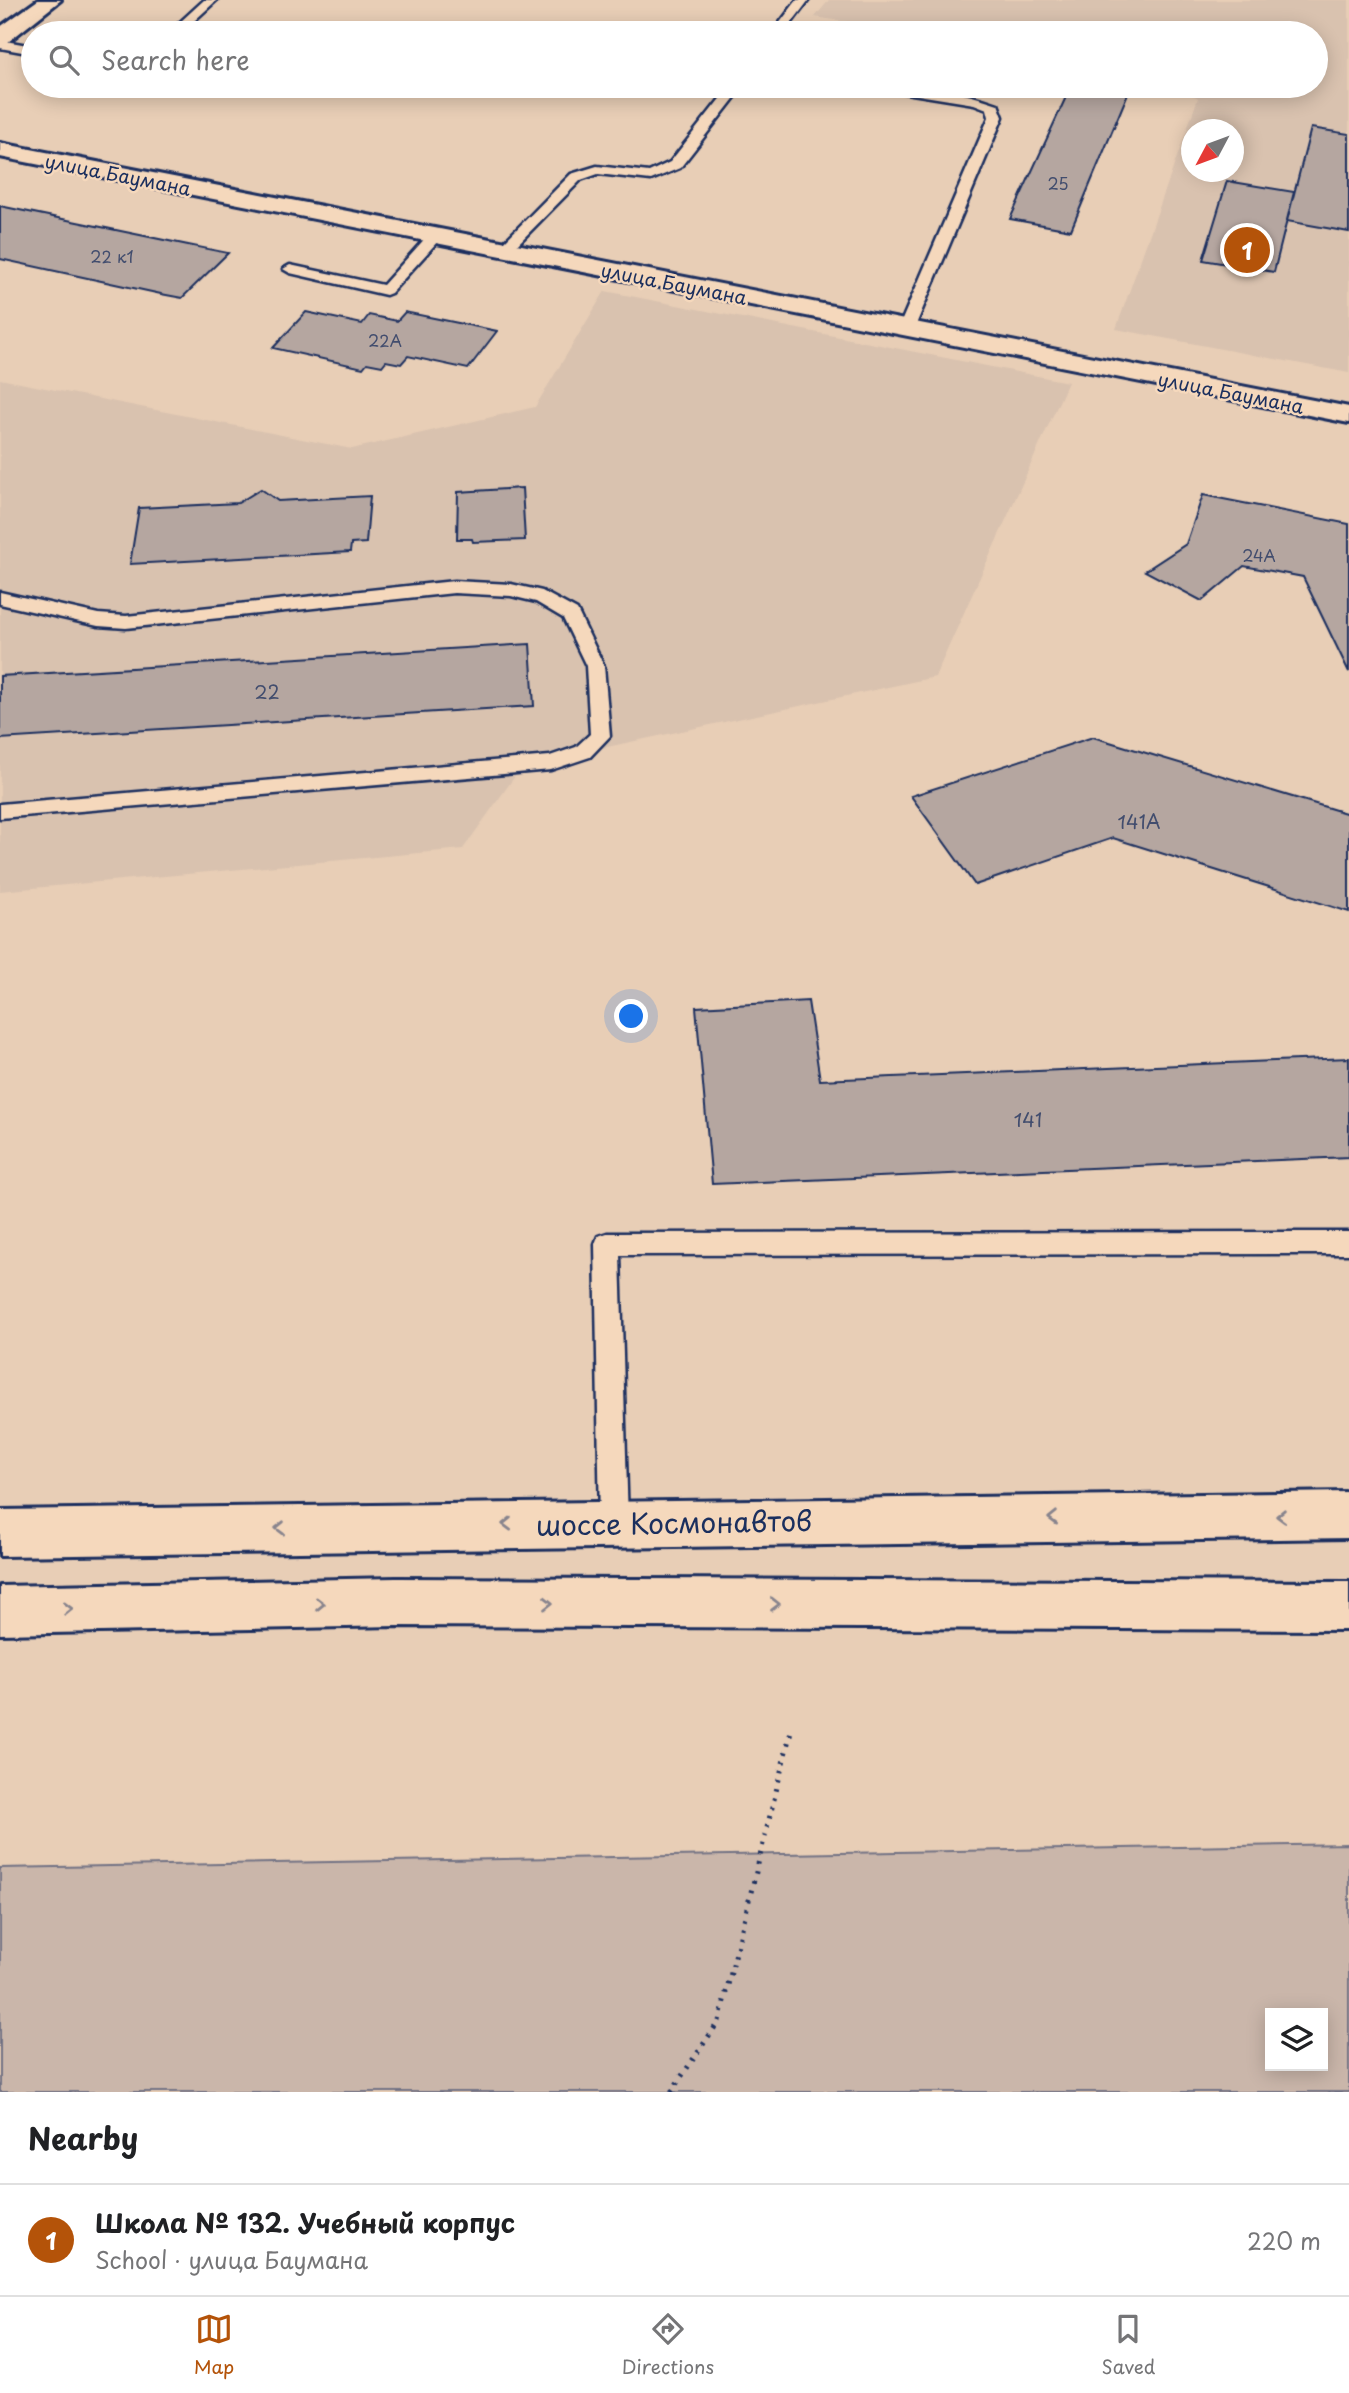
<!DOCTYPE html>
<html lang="en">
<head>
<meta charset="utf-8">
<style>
	:root { --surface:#fff; --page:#f2f2f2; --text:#202124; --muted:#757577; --line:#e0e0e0; --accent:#b45309 }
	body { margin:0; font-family:"Playpen Sans",sans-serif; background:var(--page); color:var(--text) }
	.controls { position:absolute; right:21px; bottom:21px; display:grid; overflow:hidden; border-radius:0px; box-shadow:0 4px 18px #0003 }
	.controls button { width:63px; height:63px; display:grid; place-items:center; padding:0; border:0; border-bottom:2px solid var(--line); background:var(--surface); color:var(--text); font:35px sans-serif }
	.compass { position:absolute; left:1181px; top:119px; width:63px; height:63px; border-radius:50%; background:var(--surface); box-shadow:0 4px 18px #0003; rotate:229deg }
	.you { position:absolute; left:632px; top:1017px; width:24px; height:24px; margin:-18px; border:5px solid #fff; border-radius:50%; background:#1a73e8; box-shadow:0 0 0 10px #1a73e833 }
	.badge { display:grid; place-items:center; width:46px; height:46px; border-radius:50%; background:var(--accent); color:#fff; font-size:23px; font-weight:700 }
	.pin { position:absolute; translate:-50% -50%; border:4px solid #fff; box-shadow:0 2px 7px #0006 }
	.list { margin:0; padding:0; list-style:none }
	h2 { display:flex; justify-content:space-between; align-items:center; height:91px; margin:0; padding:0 28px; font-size:30px }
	h2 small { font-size:23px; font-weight:400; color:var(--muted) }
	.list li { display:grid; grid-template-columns:46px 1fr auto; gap:21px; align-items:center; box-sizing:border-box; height:112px; padding:0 28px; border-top:2px solid var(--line) }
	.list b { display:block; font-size:26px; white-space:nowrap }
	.list p { margin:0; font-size:23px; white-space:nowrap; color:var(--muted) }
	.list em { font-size:23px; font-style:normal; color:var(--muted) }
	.icon { flex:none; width:38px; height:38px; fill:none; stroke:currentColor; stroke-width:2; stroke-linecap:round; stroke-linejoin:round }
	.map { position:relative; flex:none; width:1349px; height:2092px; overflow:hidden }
	.search { position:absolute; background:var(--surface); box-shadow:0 4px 18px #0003; left:21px; right:21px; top:21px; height:77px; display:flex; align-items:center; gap:18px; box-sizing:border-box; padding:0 24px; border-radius:38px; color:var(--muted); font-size:26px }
	.sheet { height:203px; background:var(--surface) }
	nav { display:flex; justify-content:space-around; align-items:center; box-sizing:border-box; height:98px; border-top:2px solid var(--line); background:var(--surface); font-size:19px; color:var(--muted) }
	nav a { display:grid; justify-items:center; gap:4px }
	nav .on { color:var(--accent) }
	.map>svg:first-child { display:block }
</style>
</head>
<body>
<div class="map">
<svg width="1349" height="2092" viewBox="0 0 1349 2092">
	<rect width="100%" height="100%" fill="#e8ceb6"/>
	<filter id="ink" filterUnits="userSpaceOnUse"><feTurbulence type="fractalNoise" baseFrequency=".0143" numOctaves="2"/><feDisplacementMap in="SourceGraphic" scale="14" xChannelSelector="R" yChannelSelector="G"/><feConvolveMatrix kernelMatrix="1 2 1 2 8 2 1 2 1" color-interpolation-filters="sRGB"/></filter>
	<g filter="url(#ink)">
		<path fill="#d9c2af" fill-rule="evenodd" d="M829 0H1349V373L1116 329 1198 98 1177 86H1316V33H916L815 17ZM1192 130H1234V172H1192Z
			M605 291 1068 382 935 677 523 765 463 849 0 891V379L352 449 535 407Z"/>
		<path fill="#cab6aa" stroke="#727284" stroke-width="2" fill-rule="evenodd" d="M1349 1844V2092H0V1868ZM1270 2013H1323V2066H1270Z"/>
		<path fill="#b5a6a0" stroke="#1b2f5e" stroke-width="2" d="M1071 86H1131L1071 230 1010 219Z
			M1311 128 1349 134V232L1287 221Z
			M1227 181 1294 192 1274 272 1203 260Z
			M0 206 193 246 228 253 182 298 161 294 0 259Z
			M306 312 362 324 369 315 397 321 405 312 497 331 468 369 408 356 401 364 386 361 382 366 367 363 363 368 273 348Z
			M522 488 525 540 473 542 472 539H457L458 492Z
			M261 489 278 501 370 496 366 543 351 544 350 552 130 564 139 508 238 503Z
			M1203 495 1349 524V672L1303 577 1244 566 1202 601 1145 571 1186 544Z
			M530 644 534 706 0 739V676Z
			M1093 737 1349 814V912L1113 838 975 885 911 796Z
			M808 1001 820 1080 1349 1058V1157L712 1184 696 1007Z"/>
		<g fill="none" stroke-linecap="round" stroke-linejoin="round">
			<g stroke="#1b2f5e" stroke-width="5">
				<path id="service" d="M204 0H217L181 33H168Z
					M797 0H809L784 33H772Z
					M0 40 33 46V54L0 48Z
					M730 86H744L680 168 651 180 598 174 581 180 509 253H499V247L571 174 597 166 649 172 670 162Z
					M880 86C918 84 962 91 998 104L1003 117 915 327 907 332 899 327 989 117 987 109 974 104 887 90Z
					M434 233 439 234V240L391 293 386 295 290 273 283 269 290 265 383 285 429 234Z
					M454 581 511 584 542 591 577 610 604 666 610 736 590 757 551 770 0 818V804L550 756 576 747 590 734 586 666 563 618 536 602 511 596 454 593 126 628 98 626 0 604V592L98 614 126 616Z
					M1349 1232V1254L620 1255 628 1522 624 1532 614 1535 604 1532 600 1522 595 1244 598 1236 607 1233Z"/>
			</g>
			<g stroke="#1b2f5e" stroke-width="6">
				<path id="minor" d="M38 0H61L8 42 0 43V27Z
					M0 143 1349 407V423L0 157Z"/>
			</g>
			<g stroke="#1b2f5e" stroke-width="6">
				<path id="primary" d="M1349 1492V1538L0 1556V1510Z
					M396 1578 1349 1582V1630L396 1626 0 1634V1586Z"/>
			</g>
			<path stroke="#1b2f5e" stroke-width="5" stroke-dasharray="2.5 7" stroke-linecap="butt" d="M671 2092 719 2021 791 1731"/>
			<use href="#service" fill="#f5d8bc" fill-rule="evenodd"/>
			<use href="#minor" fill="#f5d8bc" fill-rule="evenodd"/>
			<use href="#primary" fill="#f5d8bc" fill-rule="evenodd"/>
		</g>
		<defs><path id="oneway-chevron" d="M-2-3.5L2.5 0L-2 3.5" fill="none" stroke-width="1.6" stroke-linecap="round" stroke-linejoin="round" transform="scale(1.75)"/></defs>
		<g stroke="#88848d">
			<use href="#oneway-chevron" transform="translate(1281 1516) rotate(179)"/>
			<use href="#oneway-chevron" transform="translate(1053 1518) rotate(179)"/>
			<use href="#oneway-chevron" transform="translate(507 1524) rotate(179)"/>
			<use href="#oneway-chevron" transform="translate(280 1528) rotate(179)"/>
			<use href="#oneway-chevron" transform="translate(548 1603)"/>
			<use href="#oneway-chevron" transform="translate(320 1604) rotate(-1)"/>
			<use href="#oneway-chevron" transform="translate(775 1604)"/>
			<use href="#oneway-chevron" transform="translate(68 1609) rotate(-1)"/>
		</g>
	</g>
	<g text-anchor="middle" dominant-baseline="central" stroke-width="5" stroke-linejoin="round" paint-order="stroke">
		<g font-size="16" fill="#424d6e">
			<text x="1058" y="183">25</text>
			<text x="112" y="256">22 к1</text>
			<text x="385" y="340">22А</text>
			<text x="1259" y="555">24А</text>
		</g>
		<g font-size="19" fill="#1b2f5e" stroke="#f5d8bc">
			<text transform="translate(118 174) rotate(11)">улица Баумана</text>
			<text transform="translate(674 283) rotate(11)">улица Баумана</text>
			<text transform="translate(1231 392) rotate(11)">улица Баумана</text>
		</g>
		<g font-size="19" fill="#424d6e">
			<text x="267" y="691">22</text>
			<text x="1139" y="821">141А</text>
			<text x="1028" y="1119">141</text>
		</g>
		<g font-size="28" fill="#1b2f5e" stroke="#f5d8bc">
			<text transform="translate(674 1522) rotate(-1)">шоссе Космонавтов</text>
		</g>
	</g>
</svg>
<div class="controls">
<button><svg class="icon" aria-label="layers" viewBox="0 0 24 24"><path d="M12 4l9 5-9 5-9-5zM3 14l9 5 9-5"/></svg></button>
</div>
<svg class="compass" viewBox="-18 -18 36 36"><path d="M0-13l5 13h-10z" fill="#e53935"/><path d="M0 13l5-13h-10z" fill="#757577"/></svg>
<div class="you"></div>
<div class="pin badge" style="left:1247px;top:250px">1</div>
<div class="search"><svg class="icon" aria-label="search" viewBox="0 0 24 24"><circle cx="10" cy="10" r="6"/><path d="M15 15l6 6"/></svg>Search here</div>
</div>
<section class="sheet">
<h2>Nearby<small></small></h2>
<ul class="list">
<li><span class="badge">1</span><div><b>Школа № 132. Учебный корпус</b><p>School · улица Баумана</p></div><em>220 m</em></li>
</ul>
</section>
<nav>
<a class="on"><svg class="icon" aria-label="map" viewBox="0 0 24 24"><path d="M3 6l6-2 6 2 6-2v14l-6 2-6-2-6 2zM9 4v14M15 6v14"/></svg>Map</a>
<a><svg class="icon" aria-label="directions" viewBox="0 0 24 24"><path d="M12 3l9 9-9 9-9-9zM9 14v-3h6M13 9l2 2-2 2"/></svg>Directions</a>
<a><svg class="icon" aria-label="saved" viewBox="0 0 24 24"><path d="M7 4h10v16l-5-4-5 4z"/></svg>Saved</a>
</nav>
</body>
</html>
